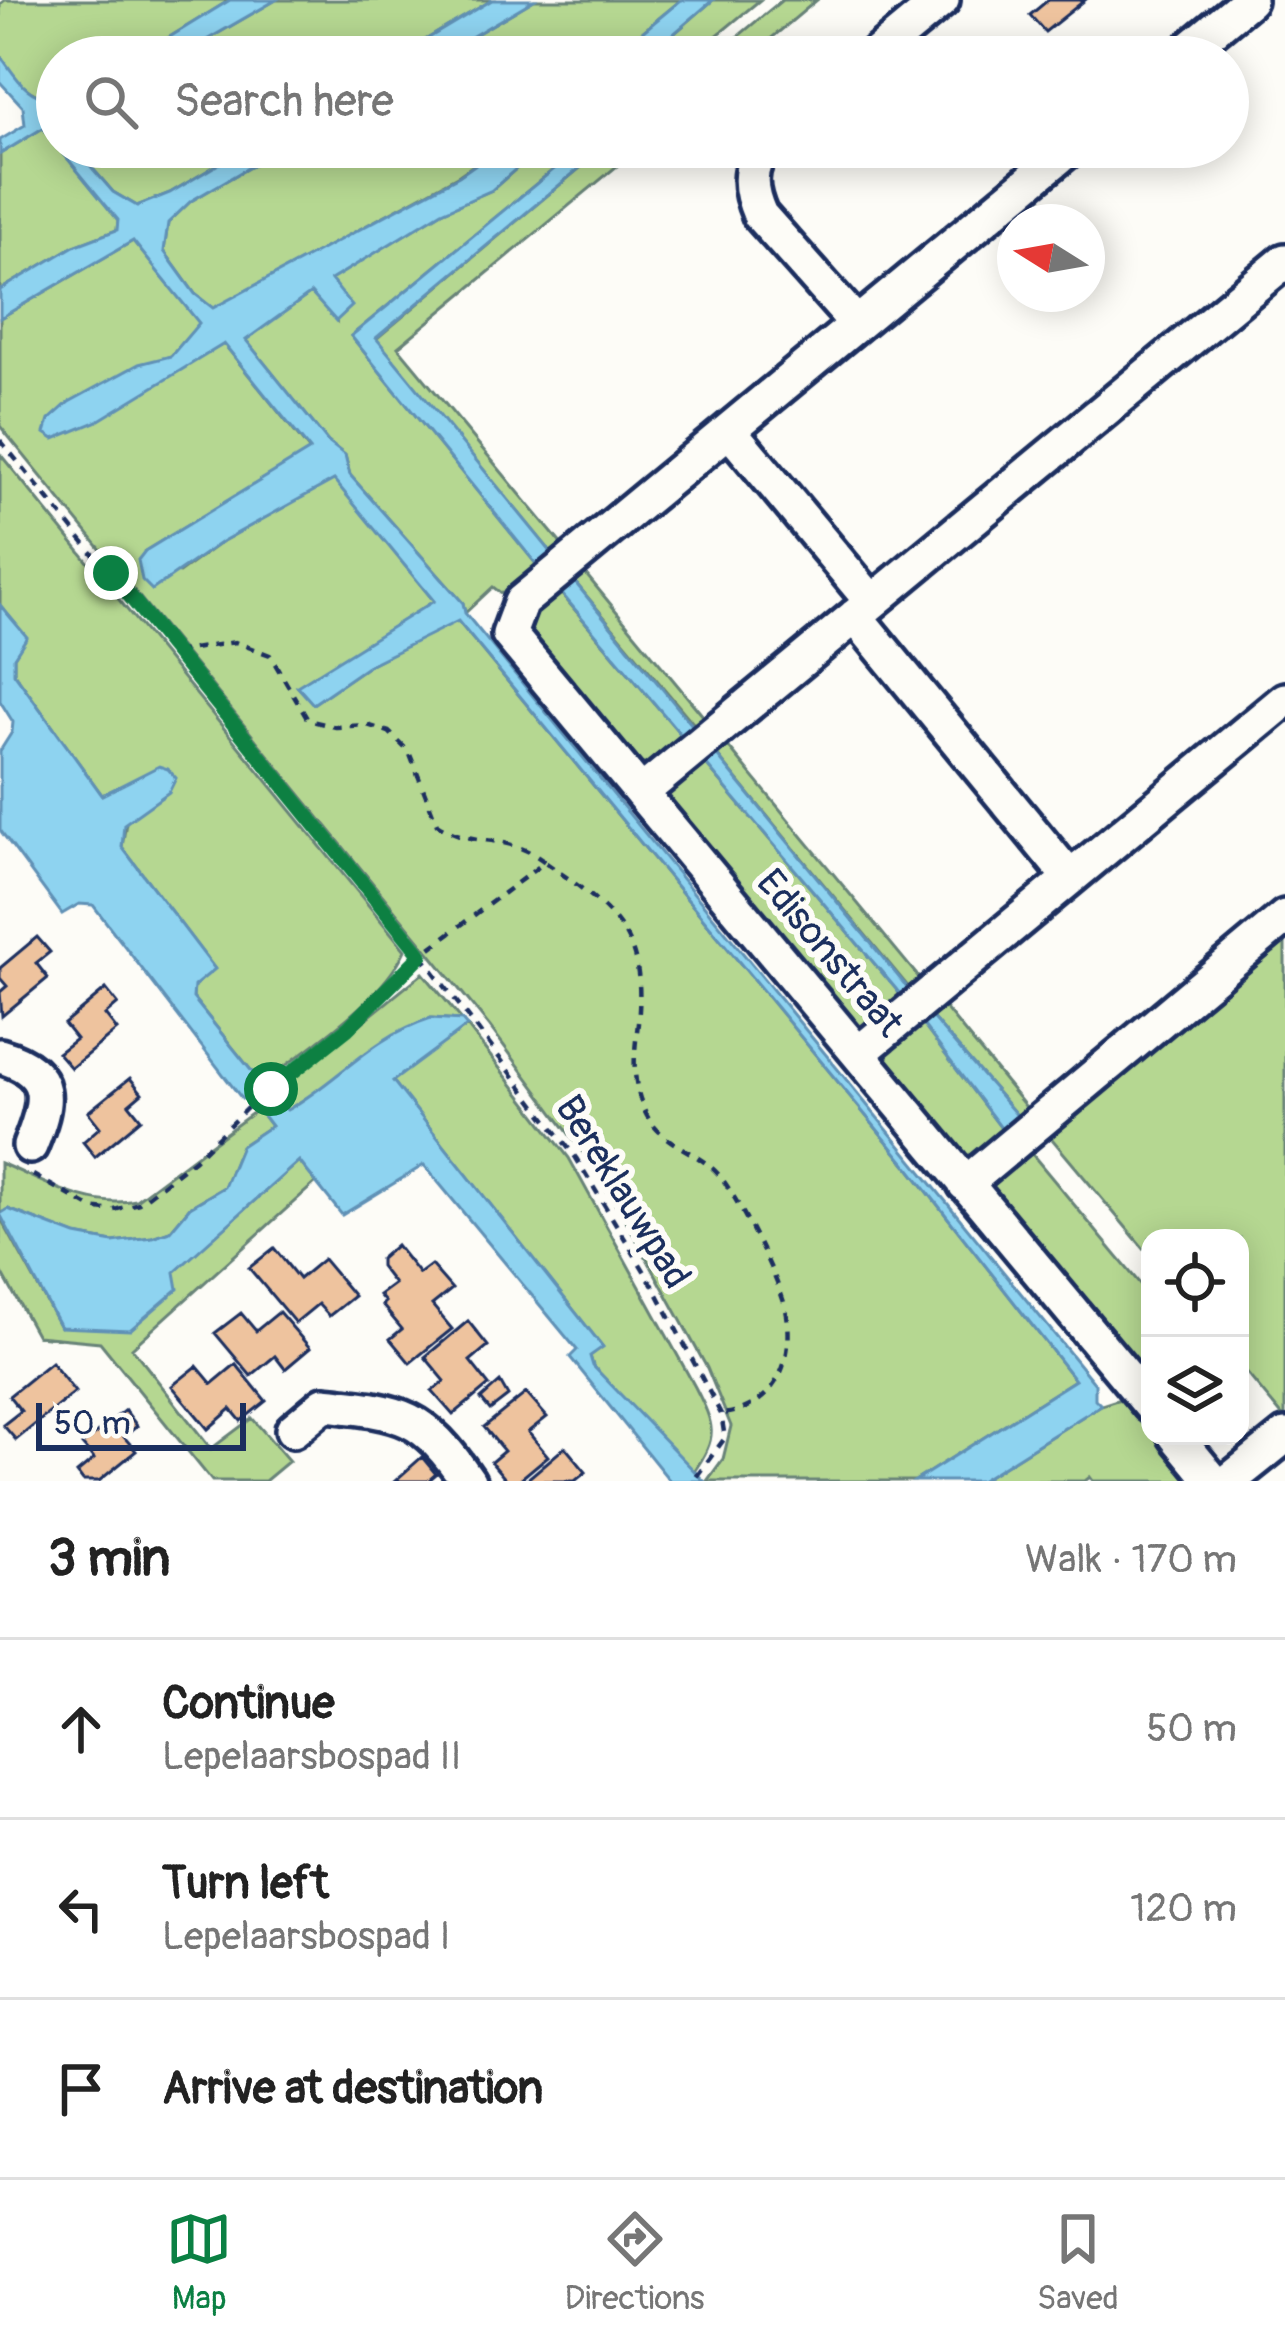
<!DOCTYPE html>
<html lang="en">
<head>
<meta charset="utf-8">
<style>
	:root { --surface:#fff; --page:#f6f6f6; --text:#222; --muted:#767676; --line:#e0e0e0; --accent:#0b8043 }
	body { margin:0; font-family:Pangolin,sans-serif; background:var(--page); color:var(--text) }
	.controls { position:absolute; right:36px; bottom:36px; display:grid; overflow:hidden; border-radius:24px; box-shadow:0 6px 30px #0003 }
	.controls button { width:108px; height:108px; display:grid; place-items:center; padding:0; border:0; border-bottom:3px solid var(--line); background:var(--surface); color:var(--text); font:60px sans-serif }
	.compass { position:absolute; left:997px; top:204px; width:108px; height:108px; border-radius:50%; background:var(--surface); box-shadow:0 6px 30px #0003; rotate:281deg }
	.scale { position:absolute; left:36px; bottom:30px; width:210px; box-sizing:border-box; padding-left:12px; border:6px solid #1b2f5e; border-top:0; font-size:33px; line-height:42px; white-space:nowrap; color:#1b2f5e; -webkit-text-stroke:9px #fdfcf7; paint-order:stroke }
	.stop { position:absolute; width:36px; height:36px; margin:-27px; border:9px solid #0b8043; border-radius:50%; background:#fff }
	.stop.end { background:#0b8043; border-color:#fff; box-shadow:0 3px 12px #0008 }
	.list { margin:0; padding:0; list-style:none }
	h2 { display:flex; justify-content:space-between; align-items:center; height:156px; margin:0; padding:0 48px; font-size:51px }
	h2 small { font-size:39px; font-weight:400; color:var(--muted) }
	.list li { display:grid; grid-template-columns:78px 1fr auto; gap:36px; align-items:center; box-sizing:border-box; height:180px; padding:0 48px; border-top:3px solid var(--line) }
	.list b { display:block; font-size:45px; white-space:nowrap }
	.list p { margin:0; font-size:39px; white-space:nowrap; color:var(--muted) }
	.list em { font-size:39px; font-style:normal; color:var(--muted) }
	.icon { flex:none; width:66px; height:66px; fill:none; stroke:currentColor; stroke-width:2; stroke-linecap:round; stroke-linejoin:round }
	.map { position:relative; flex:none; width:1285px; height:1481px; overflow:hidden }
	.search { position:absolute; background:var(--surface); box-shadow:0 6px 30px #0003; left:36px; right:36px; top:36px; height:132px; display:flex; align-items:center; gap:30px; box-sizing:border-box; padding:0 42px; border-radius:66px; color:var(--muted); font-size:45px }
	.sheet { height:696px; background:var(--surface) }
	nav { display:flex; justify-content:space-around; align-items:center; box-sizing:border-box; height:168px; border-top:3px solid var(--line); background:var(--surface); font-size:33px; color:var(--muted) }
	nav a { display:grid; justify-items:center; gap:6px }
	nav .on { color:var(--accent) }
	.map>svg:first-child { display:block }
</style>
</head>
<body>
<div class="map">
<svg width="1285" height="1481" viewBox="0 0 1285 1481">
	<rect width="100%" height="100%" fill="#fdfcf7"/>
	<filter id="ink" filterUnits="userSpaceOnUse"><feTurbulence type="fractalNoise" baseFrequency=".00833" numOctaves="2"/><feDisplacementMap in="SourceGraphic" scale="24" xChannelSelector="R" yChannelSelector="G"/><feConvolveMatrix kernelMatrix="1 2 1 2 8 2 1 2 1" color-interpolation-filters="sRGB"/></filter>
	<g filter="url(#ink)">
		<path fill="#b5d791" stroke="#688378" stroke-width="3" d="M5 0H230L137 57H57V97C35 103 6 75 0 53 0 39 0 19 0 4Z
			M276 0H492L397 57H177Z
			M534 0H681L612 57H437Z
			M713 0H760L691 57H647Z
			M782 0H817L749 57H713Z
			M43 128 118 220 117 230 74 246 0 290V154Z
			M74 147H247L170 193 137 206 113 192Z
			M284 147H500L459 175 213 309 195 294 164 251 168 223 191 201Z
			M541 147H581L351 336 537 565 502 594 493 587 465 613 463 603 350 475 345 455 328 442 245 339 311 293 336 320 330 280 442 212 492 190Z
			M605 147H640L398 347 567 551 556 558 376 339Z
			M133 241 200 323 171 356 159 360 193 361 224 344 310 451 145 551 179 573 223 541 334 479 434 601 298 687 314 703 371 664 457 620 909 1168 1075 1380 915 1481H707L723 1459 731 1426 707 1368 628 1224 584 1154 490 1027 0 426V318Z
			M0 454 405 950C381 1003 306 1048 262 1084L193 998 194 986 214 968 122 847 133 780 102 795 14 673V657L26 637 0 605Z
			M579 566 708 722 698 729 569 575Z
			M558 590 688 743 655 766 629 761 530 635 533 613Z
			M721 738 921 980 910 989 712 749Z
			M703 761 896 989 1004 1132 958 1163 665 813 669 794Z
			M1285 937V1419L1240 1365V1238H1150V1256L1047 1133Z
			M423 973 462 1020 431 1018 286 1111 272 1095Z
			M941 1003 1030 1112 1021 1120 929 1014Z
			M467 1026 569 1158 695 1387C715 1426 719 1436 693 1473L593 1366 590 1356 602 1346 392 1080Z
			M258 1109 271 1126 241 1146 224 1187 190 1207 170 1231 152 1237 113 1242 75 1235 8 1209 0 1214V1163C44 1181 89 1210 136 1200Z
			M1022 1142 1150 1296V1394L978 1180Z
			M299 1161 316 1182 132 1348 211 1449 252 1418 289 1461 265 1481H212L100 1342 37 1336 0 1269V1217L60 1327 174 1272Z
			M1120 1399 1192 1481H1093L1090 1477 1085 1481H980L1101 1405Z"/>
		<path fill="#8ed3f0" stroke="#6091b6" stroke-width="3" d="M230 0H276L177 57H137Z
			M492 0H534L437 57H397Z
			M681 0H713L647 57H612Z
			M0 55C15 75 29 103 57 97V145L43 128 0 154V140L25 125 23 107 0 82Z
			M58 147H74L113 192 137 206 170 193 247 147H284L191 201 168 223 164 251 195 294 213 308 459 176 500 147H541L492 190 442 212 331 280 352 306 336 321 311 293 246 340 328 442 345 455 350 475 463 603 465 613 1095 1384V1399L1101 1405 980 1481H915L1075 1380 909 1168 458 621 371 664 313 704 297 686 434 601 334 480 223 541 152 590 142 580 138 560 145 551 310 450 224 344 96 422 54 439 45 433 49 420 69 402 139 364 171 356 199 323 133 241 0 318V290L74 246 117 230 118 220Z
			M581 147H605L376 338 556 558 541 570 351 336Z
			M569 575 929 1014 1021 1120 1004 1132 896 989 556 587Z
			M0 605 27 637 14 657V673L102 795 159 766 168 769 176 778 169 792 124 824 122 847 215 969 194 986 193 998 262 1084 242 1099 93 905 79 904 62 914 0 830V751L12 732 13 722 0 701Z
			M431 1018 462 1020 467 1026 393 1081 603 1347 590 1356 593 1366 704 1481H670L570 1357 577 1350 424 1165 342 1215 299 1161 175 1272 178 1289 130 1330 60 1327 0 1214 8 1209 76 1235 113 1242 152 1237 170 1231 190 1207 224 1187 241 1146 271 1126 258 1109 272 1095 287 1110C340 1080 369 1038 431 1018Z"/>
		<path fill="#eec39e" stroke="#1b2f5e" stroke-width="3" d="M1048 0H1085L1045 32 1030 15Z
			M37 937 50 952 36 963 48 978 2 1016 0 992 7 986 0 978V968Z
			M106 989 118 1004 105 1015 117 1030 71 1068 58 1053 76 1039 64 1024Z
			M130 1078 142 1093 129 1104 141 1119 95 1157 83 1142 100 1127 88 1112Z
			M396 1245 419 1274 431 1265 452 1289 432 1305 452 1329 410 1363 390 1339 402 1329 382 1305 385 1302 379 1295 394 1284 380 1266V1259Z
			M274 1248 299 1279 323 1259 354 1296 329 1316 318 1304 295 1323 249 1268Z
			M279 1312 310 1348 285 1369 275 1356 251 1376 215 1333 241 1313 256 1331Z
			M468 1321 488 1346 470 1361 489 1385 453 1415 432 1391 445 1381 425 1357Z
			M51 1362 75 1392 16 1440 3 1425 21 1411 9 1396Z
			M236 1364 266 1401 241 1421 231 1409 208 1429 172 1386 197 1366 212 1384Z
			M500 1382 508 1396 490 1410 481 1399Z
			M526 1393 547 1417 528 1432 548 1456 518 1481H507L491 1462 504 1451 484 1427Z
			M125 1410 137 1426 124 1437 136 1451 99 1481H83L77 1473 94 1459 82 1445Z
			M565 1447 586 1472 575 1481H525Z
			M422 1457 436 1474 428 1481H395Z"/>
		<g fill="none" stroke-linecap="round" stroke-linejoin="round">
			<g stroke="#1b2f5e" stroke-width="42">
				<path id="minor" d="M873 57 942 0
					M1180 57 1249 0
					M765 147C746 168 749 190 760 215L857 324
					M1071 147 521 602 509 634 1150 1405
					M729 430 872 602
					M855 616 1070 878
					M641 793 1285 261
					M859 1053 1285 700
					M0 1056C56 1072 48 1102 30 1146
					M965 1184 1285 917
					M293 1430 324 1404C401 1412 422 1413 468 1481
					M1176 1436 1213 1481
					M1229 1481 1285 1436"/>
			</g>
			<path stroke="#1b2f5e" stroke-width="4.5" stroke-dasharray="9 9" stroke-linecap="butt" d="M0 440 421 955 576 1158 654 1287 721 1414 725 1438 693 1481
				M175 652 235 642 270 655 308 720 336 727 367 725 389 732 409 752 437 824C476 850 503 830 545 862
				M33 1175 92 1208 111 1211 139 1203 195 1159 247 1108 348 1028 421 955 545 862C613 910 647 933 638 1023 634 1056 631 1080 645 1112 661 1146 698 1150 720 1176 739 1200 783 1286 787 1315 795 1364 772 1410 721 1414"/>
			<use href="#minor" stroke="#fdfcf7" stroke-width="33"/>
		</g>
	</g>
	<g fill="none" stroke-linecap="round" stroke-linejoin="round" filter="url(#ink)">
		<path stroke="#0b8043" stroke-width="15" d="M111 573 421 955 348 1028 271 1089"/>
	</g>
	<g text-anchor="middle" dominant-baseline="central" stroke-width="12" stroke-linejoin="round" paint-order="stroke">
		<g font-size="39" fill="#1b2f5e" stroke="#fdfcf7">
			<text transform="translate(830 953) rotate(50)">Edisonstraat</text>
			<text transform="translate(623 1192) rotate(58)">Bereklauwpad</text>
		</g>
	</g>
</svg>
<div class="controls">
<button><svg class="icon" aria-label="locate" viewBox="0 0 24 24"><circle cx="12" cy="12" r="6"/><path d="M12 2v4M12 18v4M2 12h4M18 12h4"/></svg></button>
<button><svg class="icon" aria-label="layers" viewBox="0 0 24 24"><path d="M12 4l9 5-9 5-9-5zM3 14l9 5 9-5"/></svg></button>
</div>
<svg class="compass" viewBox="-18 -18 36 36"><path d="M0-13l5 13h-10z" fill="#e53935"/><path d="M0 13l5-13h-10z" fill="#767676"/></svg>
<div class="scale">50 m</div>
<div class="stop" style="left:271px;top:1089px"></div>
<div class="stop end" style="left:111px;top:573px"></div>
<div class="search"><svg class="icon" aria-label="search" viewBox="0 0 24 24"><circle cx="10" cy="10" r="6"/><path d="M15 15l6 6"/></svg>Search here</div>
</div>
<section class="sheet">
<h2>3 min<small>Walk · 170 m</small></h2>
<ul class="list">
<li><svg class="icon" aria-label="ahead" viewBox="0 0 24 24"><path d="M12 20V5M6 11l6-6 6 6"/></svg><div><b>Continue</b><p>Lepelaarsbospad II</p></div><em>50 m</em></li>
<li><svg class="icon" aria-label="left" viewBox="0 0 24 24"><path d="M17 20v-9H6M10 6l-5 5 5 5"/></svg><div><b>Turn left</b><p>Lepelaarsbospad I</p></div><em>120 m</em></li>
<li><svg class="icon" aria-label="arrive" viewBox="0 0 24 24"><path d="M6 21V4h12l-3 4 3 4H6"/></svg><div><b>Arrive at destination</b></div></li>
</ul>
</section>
<nav>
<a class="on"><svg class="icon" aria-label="map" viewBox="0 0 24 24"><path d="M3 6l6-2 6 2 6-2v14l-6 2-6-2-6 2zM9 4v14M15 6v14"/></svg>Map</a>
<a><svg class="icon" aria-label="directions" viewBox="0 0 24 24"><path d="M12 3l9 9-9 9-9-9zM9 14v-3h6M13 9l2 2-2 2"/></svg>Directions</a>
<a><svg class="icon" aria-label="saved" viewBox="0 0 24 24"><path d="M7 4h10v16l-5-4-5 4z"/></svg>Saved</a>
</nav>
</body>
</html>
